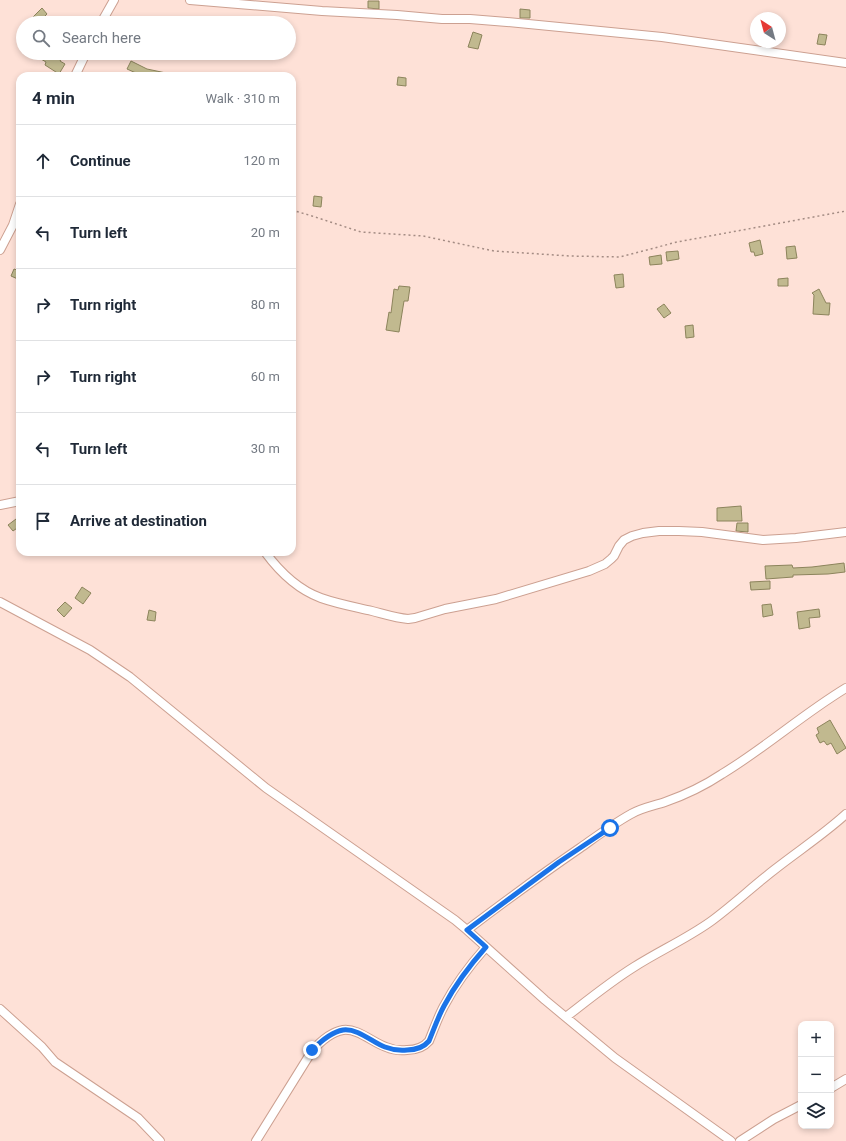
<!DOCTYPE html>
<html lang="en">
<head>
<meta charset="utf-8">
<style>
	:root { --surface:#fff; --page:#f2f2f3; --text:#1f2937; --muted:#747a83; --line:#e0e1e3 }
	body { margin:0; font-family:Roboto,sans-serif; background:var(--page); color:var(--text) }
	.controls { position:absolute; right:12px; bottom:12px; display:grid; overflow:hidden; border-radius:8px; box-shadow:0 2px 6px #0003 }
	.controls button { width:36px; height:36px; display:grid; place-items:center; padding:0; border:0; border-bottom:1px solid var(--line); background:var(--surface); color:var(--text); font:20px sans-serif }
	.compass { position:absolute; left:750px; top:12px; width:36px; height:36px; border-radius:50%; background:var(--surface); box-shadow:0 2px 6px #0003; rotate:324deg }
	.stop { position:absolute; width:12px; height:12px; margin:-9px; border:3px solid #1a73e8; border-radius:50%; background:#fff }
	.stop.end { background:#1a73e8; border-color:#fff; box-shadow:0 1px 4px #0008 }
	.list { margin:0; padding:0; list-style:none }
	h2 { display:flex; justify-content:space-between; align-items:center; height:52px; margin:0; padding:0 16px; font-size:17px }
	h2 small { font-size:13px; font-weight:400; color:var(--muted) }
	.list li { display:grid; grid-template-columns:26px 1fr auto; gap:12px; align-items:center; box-sizing:border-box; height:72px; padding:0 16px; border-top:1px solid var(--line) }
	.list b { display:block; font-size:15px; white-space:nowrap }
	.list em { font-size:13px; font-style:normal; color:var(--muted) }
	.icon { flex:none; width:22px; height:22px; fill:none; stroke:currentColor; stroke-width:2; stroke-linecap:round; stroke-linejoin:round }
	.map { position:relative; flex:none; width:846px; height:1141px; overflow:hidden }
	.search { position:absolute; background:var(--surface); box-shadow:0 2px 6px #0003; left:16px; top:16px; width:280px; height:44px; display:flex; align-items:center; gap:10px; box-sizing:border-box; padding:0 14px; border-radius:22px; color:var(--muted); font-size:15px }
	.panel { position:absolute; background:var(--surface); box-shadow:0 2px 6px #0003; left:16px; top:72px; width:280px; height:484px; border-radius:12px }
	.map>svg:first-child { display:block }
</style>
</head>
<body>
<div class="map">
<svg width="846" height="1141" viewBox="0 0 846 1141">
	<rect width="100%" height="100%" fill="#fee1d7"/>
	<path fill="#c1b98f" stroke="#8c845c" d="M368 1H379V9L368 8Z
		M42 8 47 14 42 19 46 23H35L31 19Z
		M520 9 530 10V18H520Z
		M473 32 482 35 478 49 468 47Z
		M819 34 827 35 825 45 817 44Z
		M31 53H58L63 56 60 61 65 64 59 74 45 65 46 62Z
		M131 61 147 69 166 73 165 76H139L136 73 127 69Z
		M398 77 406 78V86L397 85Z
		M314 196 322 197 321 207 313 206Z
		M760 240 763 254 755 256 754 252H751L749 243Z
		M795 246 797 258 787 259 786 247Z
		M678 251 679 259 667 261 666 252Z
		M661 255 662 264 650 265 649 257Z
		M14 269 20 271V280L11 276Z
		M623 274 624 287 616 288 614 275Z
		M788 278V286H778V279Z
		M399 286 410 287 408 301H404L399 332 386 330 389 312 391 313 394 289 398 290Z
		M819 289 826 303H830L829 315 813 314 814 295 812 293Z
		M664 304 671 313 664 318 657 309Z
		M693 325 694 337 686 338 685 326Z
		M741 506 742 521H717V508Z
		M20 516V526L13 531 8 525Z
		M737 523H748V532L736 531Z
		M844 563 845 572 828 574 793 575V577L766 579 765 566 792 565 793 568 812 567Z
		M770 581V589L751 590 750 582Z
		M82 587 91 593 83 604 75 598Z
		M65 602 72 608 64 617 57 610Z
		M771 604 773 615 763 617 762 605Z
		M819 609 820 617 809 618 810 627 799 629 797 612Z
		M149 610 156 612 155 621 147 620Z
		M830 720 846 748 837 754 831 743 827 745 824 741 820 743 816 735 819 733 817 728Z"/>
	<g fill="none" stroke-linecap="round" stroke-linejoin="round">
		<g stroke="#cca091" stroke-width="10">
			<path id="street" d="M190 0 322 11 397 15 442 19H470L507 22 662 37 846 63
				M101 23 114 0
				M75 76 86 53
				M0 250 13 225 20 204
				M0 505 20 501
				M265 552C279 571 299 590 321 598 338 604 355 607 372 611 384 614 396 618 408 619L415 618 445 609 496 599 589 571 605 564 611 559 614 556 619 546 624 540 632 536 643 533 659 531H679L702 532 763 540 796 538 846 532
				M0 602 90 650 130 677 266 788 455 920 467 930 545 1000 615 1058 731 1141
				M467 930C504 902 542 874 580 848 597 836 613 824 631 814 641 808 653 806 665 802 685 795 704 786 722 774 765 748 803 714 846 688
				M0 1009 42 1047 55 1062 138 1118 160 1141
				M566 1017C588 1000 610 982 634 967 659 951 686 939 710 922 732 906 752 887 774 870 798 851 823 835 846 814
				M831 1088 846 1079
				M256 1141 312 1051C320 1042 331 1032 343 1030 358 1028 373 1043 386 1047 393 1050 399 1051 407 1050 416 1050 423 1048 429 1041 434 1029 438 1017 444 1006 455 985 470 965 486 947
				M740 1141 774 1119 801 1105"/>
		</g>
		<path stroke="#a48c84" stroke-width="1.5" stroke-dasharray="2 3" stroke-linecap="butt" d="M292 210 312 216 361 232 423 236 494 251 570 256 620 257 677 242 846 211"/>
		<use href="#street" stroke="#fff" stroke-width="8"/>
	</g>
	<g fill="none" stroke-linecap="round" stroke-linejoin="round">
		<path stroke="#1a73e8" stroke-width="5" d="M312 1050C320 1042 331 1032 343 1030 358 1028 373 1043 385 1047 393 1050 399 1051 407 1050 416 1050 423 1048 429 1041 434 1029 438 1017 444 1006 455 985 470 965 486 947L467 930 559 862 610 828"/>
	</g>
</svg>
<div class="controls">
<button>+</button>
<button>−</button>
<button><svg class="icon" aria-label="layers" viewBox="0 0 24 24"><path d="M12 4l9 5-9 5-9-5zM3 14l9 5 9-5"/></svg></button>
</div>
<svg class="compass" viewBox="-18 -18 36 36"><path d="M0-13l5 13h-10z" fill="#e53935"/><path d="M0 13l5-13h-10z" fill="#747a83"/></svg>
<div class="stop" style="left:610px;top:828px"></div>
<div class="stop end" style="left:312px;top:1050px"></div>
<div class="search"><svg class="icon" aria-label="search" viewBox="0 0 24 24"><circle cx="10" cy="10" r="6"/><path d="M15 15l6 6"/></svg>Search here</div>
<section class="panel">
<h2>4 min<small>Walk · 310 m</small></h2>
<ul class="list">
<li><svg class="icon" aria-label="ahead" viewBox="0 0 24 24"><path d="M12 20V5M6 11l6-6 6 6"/></svg><div><b>Continue</b></div><em>120 m</em></li>
<li><svg class="icon" aria-label="left" viewBox="0 0 24 24"><path d="M17 20v-9H6M10 6l-5 5 5 5"/></svg><div><b>Turn left</b></div><em>20 m</em></li>
<li><svg class="icon" aria-label="right" viewBox="0 0 24 24"><path d="M7 20v-9h11M14 6l5 5-5 5"/></svg><div><b>Turn right</b></div><em>80 m</em></li>
<li><svg class="icon" aria-label="right" viewBox="0 0 24 24"><path d="M7 20v-9h11M14 6l5 5-5 5"/></svg><div><b>Turn right</b></div><em>60 m</em></li>
<li><svg class="icon" aria-label="left" viewBox="0 0 24 24"><path d="M17 20v-9H6M10 6l-5 5 5 5"/></svg><div><b>Turn left</b></div><em>30 m</em></li>
<li><svg class="icon" aria-label="arrive" viewBox="0 0 24 24"><path d="M6 21V4h12l-3 4 3 4H6"/></svg><div><b>Arrive at destination</b></div></li>
</ul>
</section>
</div>
</body>
</html>
